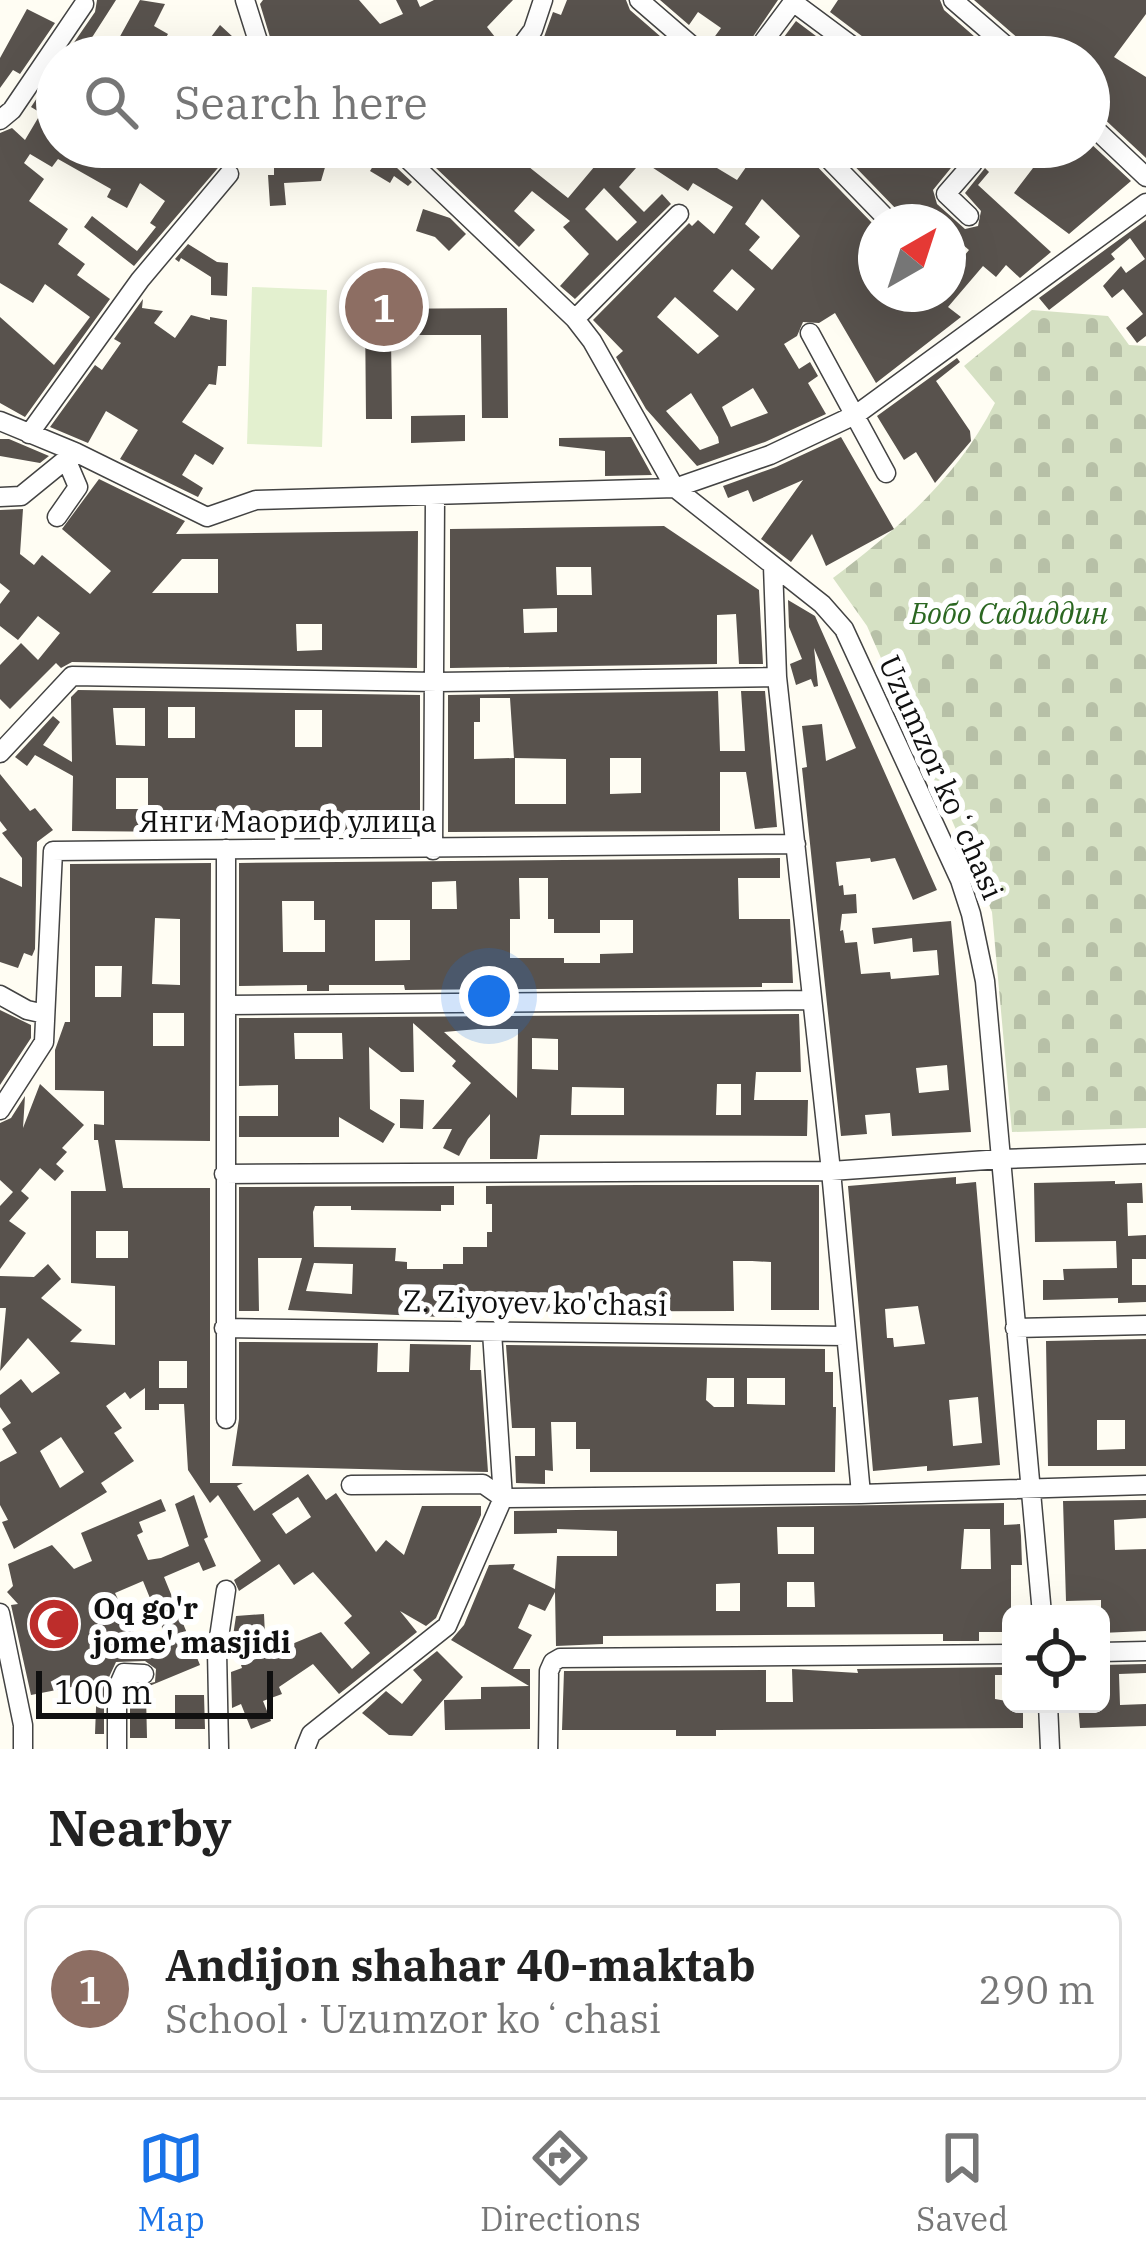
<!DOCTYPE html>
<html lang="en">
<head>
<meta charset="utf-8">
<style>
	:root { --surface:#fff; --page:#f2f2f2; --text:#222; --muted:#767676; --line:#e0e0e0; --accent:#1a73e8 }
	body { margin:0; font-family:"IBM Plex Serif",serif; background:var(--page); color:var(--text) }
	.controls { position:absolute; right:36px; bottom:36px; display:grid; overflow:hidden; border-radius:18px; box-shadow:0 12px 48px #0002 }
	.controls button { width:108px; height:108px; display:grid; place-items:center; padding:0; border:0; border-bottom:3px solid var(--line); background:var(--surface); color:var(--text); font:60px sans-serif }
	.compass { position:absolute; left:858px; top:204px; width:108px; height:108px; border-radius:50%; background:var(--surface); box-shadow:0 12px 48px #0002; rotate:39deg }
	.scale { position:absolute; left:36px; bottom:30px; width:237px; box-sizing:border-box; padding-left:12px; border:6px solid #101010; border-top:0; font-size:33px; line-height:42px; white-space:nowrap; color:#101010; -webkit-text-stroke:9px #fff; paint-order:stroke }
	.you { position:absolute; left:489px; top:996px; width:42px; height:42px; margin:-30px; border:9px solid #fff; border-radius:50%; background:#1a73e8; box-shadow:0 0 0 18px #1a73e833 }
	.badge { display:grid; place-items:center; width:78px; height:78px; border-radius:50%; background:var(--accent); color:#fff; font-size:39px; font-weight:700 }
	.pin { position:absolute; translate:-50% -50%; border:6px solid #fff; box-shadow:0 3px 12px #0006 }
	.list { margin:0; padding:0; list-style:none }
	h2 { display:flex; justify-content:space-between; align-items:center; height:156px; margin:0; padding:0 48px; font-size:51px }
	h2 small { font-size:39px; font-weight:400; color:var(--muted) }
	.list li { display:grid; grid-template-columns:78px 1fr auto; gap:36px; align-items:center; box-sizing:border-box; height:168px; margin:0 24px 24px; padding:0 24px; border:3px solid var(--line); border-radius:18px }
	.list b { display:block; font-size:45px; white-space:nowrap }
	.list p { margin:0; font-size:39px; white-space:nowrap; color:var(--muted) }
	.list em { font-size:39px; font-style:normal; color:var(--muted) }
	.icon { flex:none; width:66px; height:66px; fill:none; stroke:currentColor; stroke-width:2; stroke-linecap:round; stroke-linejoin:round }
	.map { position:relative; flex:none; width:1146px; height:1749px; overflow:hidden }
	.search { position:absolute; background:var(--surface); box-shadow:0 12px 48px #0002; left:36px; right:36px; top:36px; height:132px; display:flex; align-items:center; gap:30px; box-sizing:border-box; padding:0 42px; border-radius:66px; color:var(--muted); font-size:45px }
	.sheet { height:348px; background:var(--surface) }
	nav { display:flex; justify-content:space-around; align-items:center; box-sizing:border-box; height:168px; border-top:3px solid var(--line); background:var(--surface); font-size:33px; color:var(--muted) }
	nav a { display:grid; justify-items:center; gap:6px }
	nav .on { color:var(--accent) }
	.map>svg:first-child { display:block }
</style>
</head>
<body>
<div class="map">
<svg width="1146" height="1749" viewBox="0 0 1146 1749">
	<defs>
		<pattern id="cemetery-stones" width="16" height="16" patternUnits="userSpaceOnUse" patternTransform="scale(3)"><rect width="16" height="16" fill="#d6e1c4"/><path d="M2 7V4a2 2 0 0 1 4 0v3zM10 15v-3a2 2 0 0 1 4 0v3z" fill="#b7c0a7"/></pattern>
	</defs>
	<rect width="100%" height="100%" fill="#fffdf3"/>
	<path fill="url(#cemetery-stones)" d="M1032 310 1108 316 1129 345 1146 346V1128L1012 1132 992 912 867 626 833 578C898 529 958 477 995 403L964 366Z"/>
	<path fill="#e3f0cf" d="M252 287 327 290 322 447 247 444Z"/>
	<path fill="#58524d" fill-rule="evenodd" d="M97 0H116L91 39 112 51 140 0 165 4 154 26 168 34 155 57H64L95 12Z
		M263 0H359L380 24 403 14 396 0H417L420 7 434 0H513L487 27 503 47 500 57H276L260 4Z
		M567 0H626L630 10 684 57H552L540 53 538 57H530L544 37 553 12 561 15Z
		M660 0H778L739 57H718L710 43 721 28 698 12 689 25Z
		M838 0H940L944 10 998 57H880L875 46 830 12Z
		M974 0H1146V14L1114 57 1146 77V158L1098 113 1089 110V57H1032L1028 47Z
		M27 9 55 23 20 74 13 70 0 88V58Z
		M796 21 844 57H769Z
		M220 25 247 50 249 57H196Z
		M57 68V147H168L175 151 178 147H207L223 162 134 266 84 227 92 216 137 251 156 227 150 223 165 201 140 183 127 208 107 197 111 189 58 159 52 167 30 154 24 163 44 179 29 201 68 229 58 244 85 264 77 275 110 299 25 417 0 403V317L54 365 90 317 45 284 33 303 0 283V133L12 128 25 140 41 113 31 107Z
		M1089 142 1131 181 1069 234 1014 193 1033 168 990 147H1089Z
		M309 147H331L321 181 284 183 286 205 270 206 268 175H274V162L305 160Z
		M443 147H544L524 163 568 198 600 160 574 147H667L682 157 687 147H723L712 165 737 180 751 160 733 147H804L807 156 876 227V294H948V275L969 250 948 232V222H937L929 215 923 222H903L900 213 836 147H947L955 163 933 190 937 204 965 229 978 226 981 211 965 193 985 168 989 172 978 185 1051 252 1020 278 1006 265 996 277 983 266 948 307 961 317 876 383 835 313 819 323 803 322 797 336 784 344 799 369 810 362 818 376 808 383 826 414 765 442 697 466 646 409 616 357 623 351 593 320 689 223 692 226 698 220 714 234 733 207 693 183 688 191 626 150 623 154 636 168 619 187 644 212 662 194 671 204 575 299 560 286 589 254 563 227 570 221 532 191 514 211 535 230 519 247 436 168ZM604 188 637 222 617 241 585 209ZM762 199 800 236 772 270 749 250 760 237 745 224ZM732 269 755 289 737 311 713 291ZM675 297 719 336 698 354 657 317ZM753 388 768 413 731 427 722 407ZM691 393 718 437 719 443 700 450 666 411Z
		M381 153 412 182 408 186 394 176 390 183 370 171Z
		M423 209 450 218 466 234 449 251 435 237 416 231Z
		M1146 220V336L1137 343 1126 328 1143 314 1123 289 1112 298 1103 286 1121 266 1126 273 1145 259 1130 238 1111 254 1115 259 1049 310 1039 298Z
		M188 244 217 262 228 263 227 296 211 295V277L181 258 179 262 175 259Z
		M143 299 142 308 163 311 154 323 175 338 191 315 210 320V317L227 320 226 366H218L216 385 209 384 182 422 224 448 213 465 195 454 182 475 203 488 198 497 120 459 138 430 106 411 88 443 50 427 95 365 102 370 121 343 114 339Z
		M507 308 508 418H482L481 335H391L392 419H366L365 309Z
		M957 358 960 362 936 381 970 431 971 441 935 483 916 452 904 460 877 416Z
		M465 415V441L411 443V416Z
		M631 437 652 475 605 476V451L559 446V438Z
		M841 437 894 529 826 566 812 534 791 562 761 539 803 480 753 502 748 490 728 498 723 486 776 467Z
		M0 439H9L49 456 40 463 0 456Z
		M99 479 185 521 176 534 418 531 417 668 72 662 61 668 56 663 10 709 0 699V665L21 643 38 660 60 633 38 616 18 640 0 626V604L10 591 0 583V510L23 509 20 554 34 565 42 555 90 594 111 571 62 529ZM182 559H218V593H152ZM296 624H322V650L297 651Z
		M664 526 759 590 763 664H739L736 614 717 615V664L450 668V529ZM556 567H591L592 595H557ZM557 608V632L524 633 523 609Z
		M788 600 815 616 937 890 913 900 895 858 871 862 870 858 836 862 839 886 843 885 844 895 856 894 857 913 842 914 840 931 843 930 845 943 857 942 861 974 890 972 891 979 939 975 937 950 913 952 912 938 874 944 872 928 951 921 971 1132 892 1136 890 1113 865 1115 867 1134 841 1136 802 768 807 767 802 726 822 724 826 761 856 748 814 648 818 686 814 687 811 679 796 685 790 664 802 659 789 627ZM947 1065 949 1090 919 1093 916 1068Z
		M78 690 420 695V834L72 831 73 776 35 755 27 766 15 757 53 716 60 722 43 745 72 762 71 697ZM168 707H195V738H168ZM113 708H145V746L116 745ZM295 710H322V747H295ZM116 778H148V809H116Z
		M718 691 720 751H745L741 691H765L777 827 755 829 746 772H720V831L448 832V695ZM480 698H510L514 758 474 759V722H480ZM515 758 566 759V804H515ZM610 758H641V793L610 794Z
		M0 774 30 811 35 808 53 830 37 842 35 949 32 956 24 953 18 968 0 962V877L22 887V858L2 833 7 830 0 821Z
		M780 858V878H738L739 919H790L793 983H762V987L405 990 404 985H329V991H307V985L239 986V863ZM519 878H548V919H554V933H600V920H633V953L600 954V963H564V958H510V919H520ZM456 881 457 909H432V882ZM282 901H314V920H325V952H283ZM375 920H410V960L375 961Z
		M211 863 210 1141 115 1140 123 1188H210V1483H243L237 1486 254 1511 308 1474 326 1500 336 1493 376 1552 386 1540 404 1555 422 1506H481V1515L436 1618 426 1626 400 1611 417 1632 339 1694 313 1664 279 1687 282 1694 263 1701 271 1721 251 1729 241 1704 232 1708 231 1672 242 1668 241 1665 321 1632 352 1669 370 1653 344 1623 352 1616 313 1572 294 1585 279 1564 239 1591 234 1580 261 1561 218 1495 210 1503 188 1470 184 1404H159V1410H145V1388L130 1399 125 1392 106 1406 122 1428 114 1433 134 1461 101 1483 107 1492 14 1549 2 1522 8 1520 0 1505V1462L17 1453 2 1429 11 1423 0 1407V1395L21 1379 32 1393 60 1373 28 1338 0 1371 6 1308H0V1276L34 1277 48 1264 61 1279 41 1298 82 1330 70 1342 115 1345V1286L71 1283V1191H106L98 1140H94V1124L104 1125V1091L55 1090V1050L65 1022H70V864ZM155 918 180 919V985L152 984ZM95 966H122L121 997H95ZM153 1013H184V1046H153ZM96 1231H128V1258H96ZM159 1361H187V1388H159ZM61 1437 84 1472 60 1488 40 1451ZM298 1497 311 1517 286 1534 272 1514Z
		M0 1010 31 1025V1038L0 1085Z
		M799 1014 801 1072H756L754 1100H808L807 1136 540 1135 537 1159H490V1114L468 1139 459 1156 443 1148 452 1129H432L471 1083 452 1066 456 1061 413 1023 414 1072H401L369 1047 370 1109 395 1124 383 1143 339 1117V1137H239V1116H278V1085L239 1086V1018ZM478 1029H518L517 1098 444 1032ZM294 1033H342L343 1059H295ZM532 1038 558 1039V1070L532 1069ZM717 1084H741V1115H716ZM572 1087 624 1088V1115H571Z
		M40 1084 84 1125 62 1148 67 1152 56 1164 64 1171 55 1181 40 1168 21 1191 29 1198 9 1221 26 1233 0 1269V1206L13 1192 0 1180V1123L11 1118 25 1096 23 1128Z
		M400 1099 424 1100 423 1129 400 1128Z
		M956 1177V1184L976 1182 1000 1465 927 1471V1466L873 1471 848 1186ZM918 1306 925 1344 894 1347 893 1338H887L885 1309ZM978 1397 982 1443 953 1446 949 1400Z
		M1115 1181V1184L1142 1183 1143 1203H1127L1128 1236 1146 1235V1259H1132V1285H1146V1302L1118 1303V1298L1043 1300V1280H1064L1063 1269 1117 1268 1116 1241 1035 1242 1034 1183Z
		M639 1185H819V1310H771V1262L752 1261H733L734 1311 463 1312V1318L288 1310 302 1258H258L259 1311H239V1187L454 1186V1205H441V1211L351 1210V1206H315L313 1212 314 1247 396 1248 395 1261 407 1262V1269H443V1264H463V1247H487V1232H492V1204H486V1186ZM314 1263 353 1264 352 1294 306 1291Z
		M1146 1339V1466H1048L1046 1341ZM1097 1420H1125V1449L1097 1450Z
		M239 1342 378 1343 377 1372H409L410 1344 471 1345 470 1370H481L488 1472 232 1466 239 1419Z
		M506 1345 825 1349V1372H833V1407H836L835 1472H590V1449H576V1422H551L553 1471 545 1470V1484L516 1483 515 1456H535V1428H512ZM707 1378H734V1407H714L706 1400ZM747 1378H785V1405L747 1404Z
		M194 1495 208 1537 204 1539 216 1566 203 1571 199 1562 164 1577 200 1665 130 1694 133 1687 155 1682 156 1669 145 1661 116 1662 104 1688V1734H95L97 1682 31 1695 11 1605 18 1604 7 1592 13 1586 8 1564 52 1545 74 1569 92 1561 81 1533 161 1499 166 1511 139 1522 143 1532 137 1535 148 1560 161 1558 189 1546 175 1504ZM143 1581 167 1640 142 1650 115 1593Z
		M1146 1500V1518L1114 1520 1115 1550 1146 1549V1631L1101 1633V1600L1066 1601 1063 1501Z
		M1004 1503V1525L1020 1524 1021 1536 1022 1565H1011V1632H979V1641H943V1634L603 1636V1644L556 1646 555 1592 545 1611 529 1604 518 1628 532 1635 513 1669H530V1729L445 1730 444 1700 481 1699V1687L529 1686 451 1640 464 1625 489 1565 515 1564 513 1569 555 1589 557 1556H617V1531L557 1529V1533L514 1534V1511ZM777 1527H814V1554H778ZM964 1529H990L991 1569H961ZM787 1582H814L815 1607H787ZM740 1583V1611H716V1584Z
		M264 1614 265 1635 233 1636 236 1616Z
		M437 1651 463 1677 412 1736 389 1735 362 1713 386 1691 402 1704 422 1680 413 1670Z
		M1146 1664V1673L1119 1674 1120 1705 1146 1704V1726L1080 1728 1078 1704H1101V1665Z
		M1011 1667V1675H995V1699L1023 1704V1728L716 1730V1736H676V1730H562L564 1671 766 1670V1702H793L792 1669 858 1673 857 1669Z
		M130 1695H146L147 1738H130Z
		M175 1695H204L205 1729H175Z"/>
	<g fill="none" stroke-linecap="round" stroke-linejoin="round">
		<g stroke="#434343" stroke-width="21">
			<path id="minor" d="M245 0 263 57
				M639 0 705 57
				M953 0 1019 57
				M513 57 533 30 543 0
				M752 57 793 2 867 57
				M0 120 12 110 84 4
				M1089 123 1146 177
				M395 147 575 319 592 341 675 488 822 604 844 629 960 880 971 914 985 981 1042 1614
				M817 147 890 222
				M960 147 973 163 946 194 969 216
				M575 319 679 214
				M810 333 886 473
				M0 421 75 452 207 517 256 500 675 488 770 455 857 414 1146 203
				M29 434 140 280 229 174
				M0 497 21 496 75 452
				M57 517 78 487 66 459
				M773 566 777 677 831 1171 861 1494
				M0 753 72 676 437 682 777 677
				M226 849V1419
				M433 850 435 497
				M0 995 27 1010 45 1014
				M228 1005 812 1000
				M0 1110 44 1042 53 851 796 844
				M224 1174 831 1171 1001 1159 1146 1154
				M224 1328 845 1336
				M1015 1328 1146 1325
				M351 1485 483 1484 503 1498 861 1494 1146 1485
				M0 1613 23 1725V1749
				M1101 1652 1146 1651
				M1048 1704 1050 1749
				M117 1749V1689L124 1673 144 1674
				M219 1749 217 1651 226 1590
				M305 1749 311 1734 447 1626 503 1498 492 1332
				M548 1749 549 1671 553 1662 560 1658 1011 1654"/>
		</g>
		<use href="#minor" stroke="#fff" stroke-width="18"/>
	</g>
	<defs>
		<g id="mosque-disc" transform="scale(2.7)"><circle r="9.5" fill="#bd2d2b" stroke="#fff"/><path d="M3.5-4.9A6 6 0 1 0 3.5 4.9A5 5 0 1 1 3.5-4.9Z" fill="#fff"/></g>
	</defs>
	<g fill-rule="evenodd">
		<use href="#mosque-disc" x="54" y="1624"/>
	</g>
	<g text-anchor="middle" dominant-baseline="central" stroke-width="12" stroke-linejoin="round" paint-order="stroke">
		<g font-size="30" font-style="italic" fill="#2b6721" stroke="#fff">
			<text x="1009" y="612">Бобо Садиддин</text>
		</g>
		<g font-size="30" fill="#101010" stroke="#fff">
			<text transform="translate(942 777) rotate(66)">Uzumzor koʻchasi</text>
			<text x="288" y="820">Янги Маориф улица</text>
			<text transform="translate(535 1302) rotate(1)">Z. Ziyoyev ko'chasi</text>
		</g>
		<g font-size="30" font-weight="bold" fill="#101010" stroke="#fff" text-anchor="start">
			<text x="93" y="1607">Oq go'r<tspan x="93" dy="34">jome' masjidi</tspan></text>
		</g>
	</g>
</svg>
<div class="controls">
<button><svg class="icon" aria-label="locate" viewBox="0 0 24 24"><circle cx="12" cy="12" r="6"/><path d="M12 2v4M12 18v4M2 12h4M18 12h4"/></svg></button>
</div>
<svg class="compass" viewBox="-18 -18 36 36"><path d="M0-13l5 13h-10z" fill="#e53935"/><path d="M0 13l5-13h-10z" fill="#767676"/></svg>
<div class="scale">100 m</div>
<div class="you"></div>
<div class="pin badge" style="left:384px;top:307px;background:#8d6e63">1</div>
<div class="search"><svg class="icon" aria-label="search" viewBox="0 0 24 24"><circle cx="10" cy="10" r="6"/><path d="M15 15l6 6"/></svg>Search here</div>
</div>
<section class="sheet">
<h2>Nearby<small></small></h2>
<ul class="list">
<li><span class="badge" style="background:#8d6e63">1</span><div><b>Andijon shahar 40-maktab</b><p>School · Uzumzor koʻchasi</p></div><em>290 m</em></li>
</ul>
</section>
<nav>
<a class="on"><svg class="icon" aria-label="map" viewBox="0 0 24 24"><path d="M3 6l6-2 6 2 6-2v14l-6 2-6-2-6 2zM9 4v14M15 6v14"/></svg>Map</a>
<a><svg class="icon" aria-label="directions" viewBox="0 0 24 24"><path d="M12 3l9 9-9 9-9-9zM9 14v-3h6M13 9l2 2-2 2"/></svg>Directions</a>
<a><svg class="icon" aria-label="saved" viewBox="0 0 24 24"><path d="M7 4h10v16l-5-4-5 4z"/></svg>Saved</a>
</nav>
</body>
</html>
